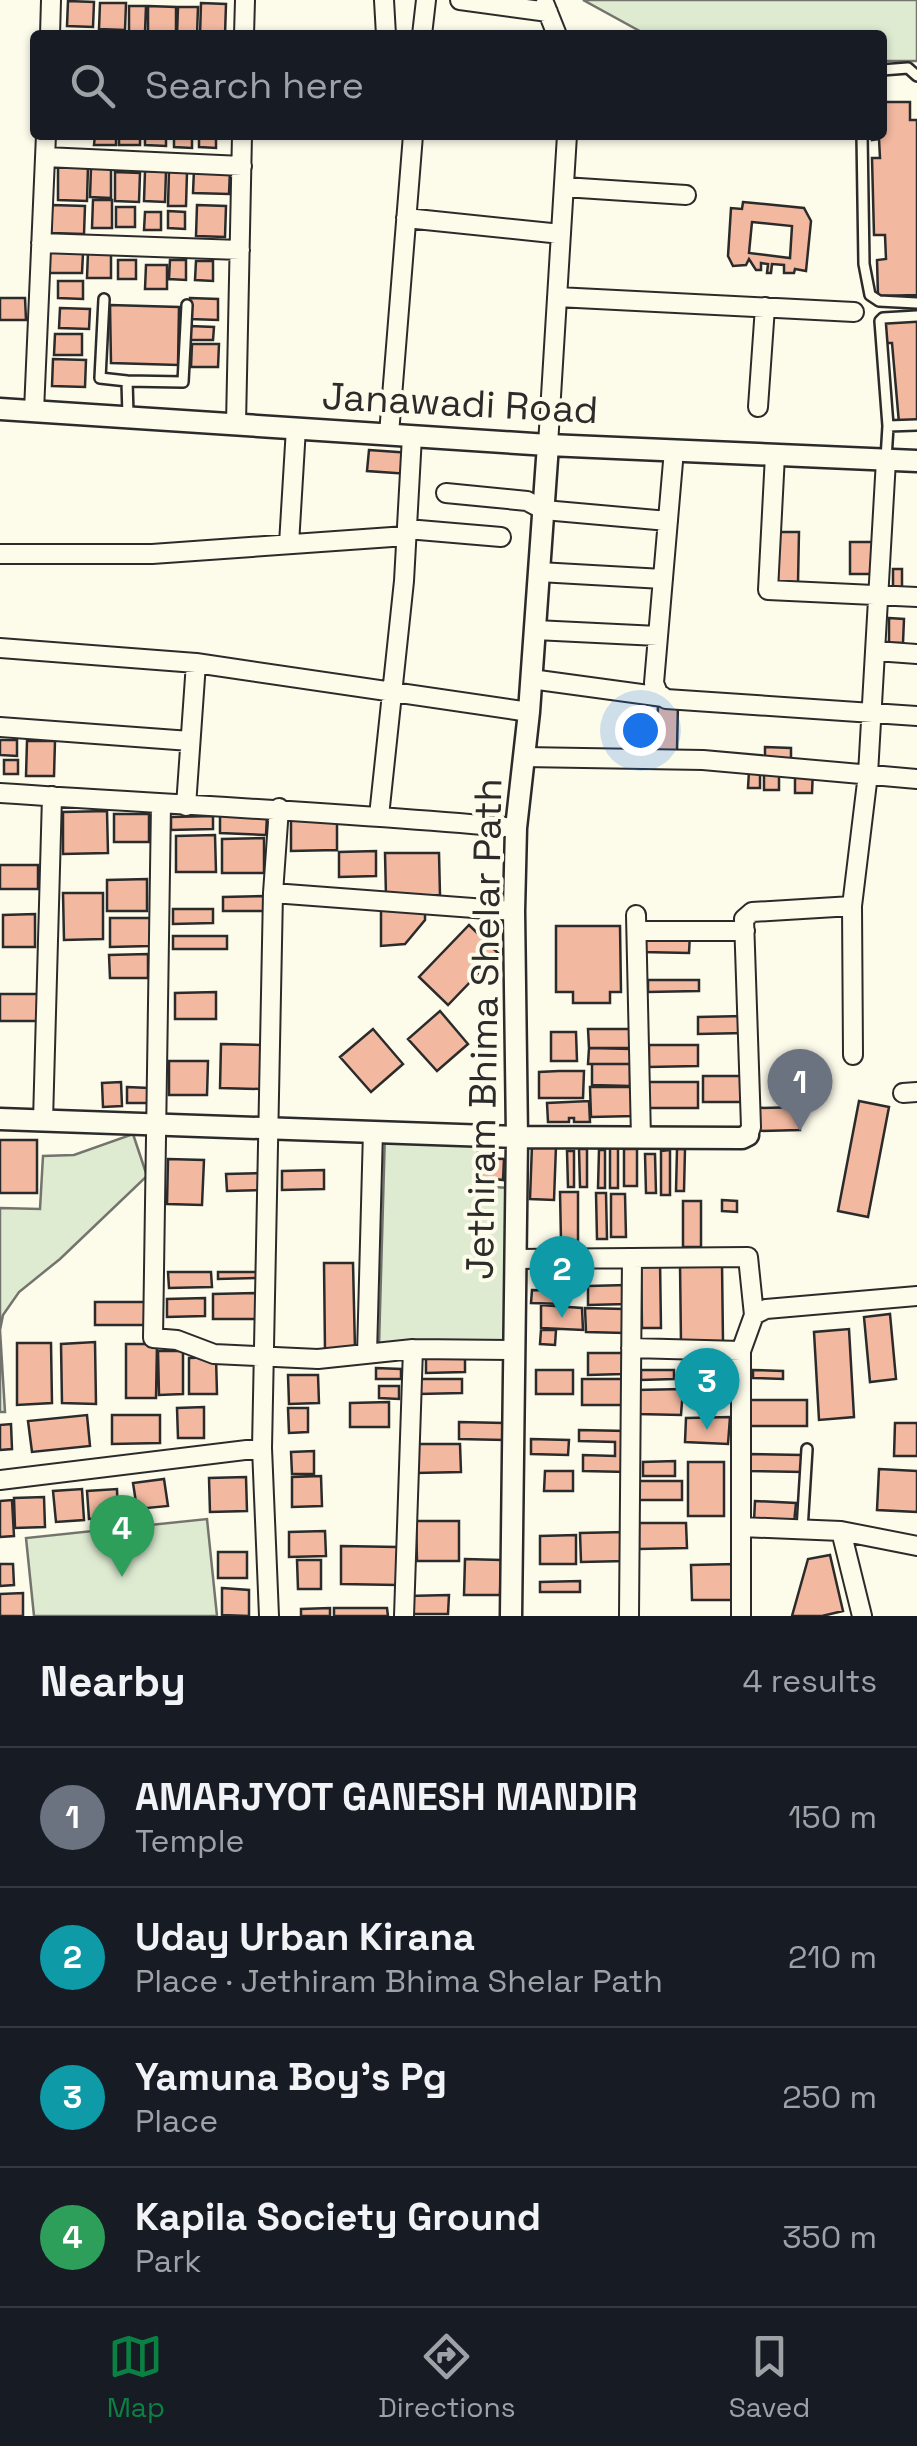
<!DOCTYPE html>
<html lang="en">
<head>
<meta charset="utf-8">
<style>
	:root { --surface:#171b24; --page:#20242c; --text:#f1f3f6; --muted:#9ea1a6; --line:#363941; --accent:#0b8043 }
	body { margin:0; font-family:"Space Grotesk",sans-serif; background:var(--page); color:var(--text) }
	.you { position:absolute; left:640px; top:730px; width:35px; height:35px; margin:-25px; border:8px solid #fff; border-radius:50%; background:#1a73e8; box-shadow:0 0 0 15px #1a73e833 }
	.badge { display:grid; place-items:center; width:65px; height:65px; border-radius:50%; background:var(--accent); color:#fff; font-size:32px; font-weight:700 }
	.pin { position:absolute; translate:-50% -82px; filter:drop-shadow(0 2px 5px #0008) }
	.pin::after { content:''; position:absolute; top:52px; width:35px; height:30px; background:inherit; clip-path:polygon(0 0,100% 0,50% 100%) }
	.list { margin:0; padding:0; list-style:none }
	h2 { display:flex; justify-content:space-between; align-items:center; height:130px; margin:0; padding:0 40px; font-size:42px }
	h2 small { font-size:32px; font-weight:400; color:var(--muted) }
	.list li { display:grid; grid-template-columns:65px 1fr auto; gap:30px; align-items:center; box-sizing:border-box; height:140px; padding:0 40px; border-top:2px solid var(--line) }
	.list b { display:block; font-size:38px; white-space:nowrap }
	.list p { margin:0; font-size:32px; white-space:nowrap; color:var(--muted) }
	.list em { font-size:32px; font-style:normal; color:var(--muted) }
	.icon { flex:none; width:55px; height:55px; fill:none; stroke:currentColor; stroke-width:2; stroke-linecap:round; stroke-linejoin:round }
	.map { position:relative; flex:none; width:917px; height:1616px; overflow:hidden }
	.search { position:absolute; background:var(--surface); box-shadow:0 2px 8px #0004; left:30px; right:30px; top:30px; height:110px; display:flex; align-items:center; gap:25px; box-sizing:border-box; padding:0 35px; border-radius:10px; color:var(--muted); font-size:38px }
	.sheet { height:690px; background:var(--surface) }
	nav { display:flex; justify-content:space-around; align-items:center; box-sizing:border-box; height:140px; border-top:2px solid var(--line); background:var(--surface); font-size:28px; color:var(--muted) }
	nav a { display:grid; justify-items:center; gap:5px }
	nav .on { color:var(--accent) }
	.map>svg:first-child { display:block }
</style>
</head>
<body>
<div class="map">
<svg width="917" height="1616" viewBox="0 0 917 1616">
	<rect width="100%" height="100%" fill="#fdfbea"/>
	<path fill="#deebd1" stroke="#74746e" stroke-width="2.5" d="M583 0H917V61H882V35H647Z
		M385 1132 478 1137 477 1186 510 1188 504 1347 379 1346Z
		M133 1134 147 1176 60 1259 19 1292 3 1315 0 1330 5 1412H0V1208L40 1209 43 1156 74 1155Z
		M207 1519 217 1616H34L26 1538Z"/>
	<path fill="#f2b8a0" stroke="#2b2b2b" stroke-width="2.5" fill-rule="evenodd" d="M68 1 94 2 93 27 67 26Z
		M100 3H126L125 30 99 29Z
		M201 3 226 4 225 35H200Z
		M129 6H146L145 32 129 31Z
		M148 6 176 7V34L148 33Z
		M178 7H198L197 35H177Z
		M882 102H910V120H917V295L878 296 877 260 886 259 885 235H874L872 158H880L879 139 872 140V135H882Z
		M95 135H116V145H94Z
		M119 135H140V145H119Z
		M145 135H166V146L145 145Z
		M174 135H192V148L174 147Z
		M199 135H216V148L199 147Z
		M58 165 88 166 87 201 58 200Z
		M91 168H111V198L90 197Z
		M194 169 230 170 229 194 193 193Z
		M145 171H166L165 202 144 201Z
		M169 171 187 172 186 206H168Z
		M115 172 140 173 139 202 115 201Z
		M93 200H112V228H92Z
		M743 202 804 208 811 221 806 271 795 269 794 273H784V265L772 264 771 273H767L768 264 761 263V270H756L749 259 746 265 733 266 728 256 731 208 742 209ZM752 222 792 226 790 258 749 253Z
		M52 205 85 206 84 234 51 233Z
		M197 205 226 206 225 237 196 236Z
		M116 207H135V227H116Z
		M168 211 185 212V229L168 228Z
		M145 212H161V230H144Z
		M47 252 83 253 82 273H46Z
		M88 252 111 253V278H87Z
		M118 260H136V279H118Z
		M170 260H186V280L169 279Z
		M196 261H213V281L195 280Z
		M146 265H167V289H145Z
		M58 281H83V299L58 298Z
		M0 298H25L26 320H0Z
		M190 298 218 299V320L190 319Z
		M110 305 179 307 178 365 111 363Z
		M60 308 90 309 89 329 59 328Z
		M917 320V421L899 423 892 343H886L884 323Z
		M190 326 214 327 213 340H189Z
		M55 334H82V355H54Z
		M192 344H219L218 367H191Z
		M53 359 86 360 85 387 52 386Z
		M369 450 411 453 409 474 367 471Z
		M778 532H799L798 583H778Z
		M850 542H877L876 574H850Z
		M893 569H902V587H893Z
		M889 618 904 619 903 643H889Z
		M658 703H678L677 751H657Z
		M0 740H17V756L0 755Z
		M27 741H55L54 776H26Z
		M765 747 791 748V763H765Z
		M4 760H18V774H4Z
		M764 768 779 769V790H764Z
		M795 770H813L812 793H795Z
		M749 771H760V788H748Z
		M107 811 108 853 63 854V812Z
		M114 814H149V842H114Z
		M220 815 267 816 266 835 220 833Z
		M213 816V829L171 830V817Z
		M291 817H337V850L291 851Z
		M215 835 216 872H176V836Z
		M264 838V873H222V839Z
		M376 851V876L339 877V852Z
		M385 853H439L440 895 386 896Z
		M0 865H38V889H0Z
		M147 879V911H107V880Z
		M63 893H103V939L64 940Z
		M264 896V911H223V897Z
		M381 908 425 909V920L405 944 381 946Z
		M173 909H213V923L173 924Z
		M35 914V947H3V915Z
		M110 918H150V946L110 947Z
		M469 925 498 953 448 1005 419 977Z
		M556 926H620L621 992H610V1003H573V992H556Z
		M642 934H690L689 953 642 952Z
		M173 936H227V949H173Z
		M148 954V978H110L109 955Z
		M648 980H699V991L648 992Z
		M216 992V1019H175V993Z
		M0 994H38V1021H0Z
		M440 1011 468 1044 437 1071 408 1039Z
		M744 1016V1033L698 1034V1017Z
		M373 1029 403 1064 371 1092 340 1057Z
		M588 1029H633L634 1048H589Z
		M551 1032H576L577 1061H551Z
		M221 1044 262 1045 261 1089 220 1088Z
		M649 1045H698V1066L649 1067Z
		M589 1048 631 1049 630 1064H588Z
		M169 1061H208L207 1095H169Z
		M592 1064H630V1086L592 1085Z
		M559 1071H584L583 1098H539V1072Z
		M703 1076H741V1102H703Z
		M121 1082 122 1106 103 1107 102 1083Z
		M648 1082H698V1108H648Z
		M127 1087 149 1088V1103H127Z
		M590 1087H634L635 1116 591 1117Z
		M589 1101 590 1122H574V1118H569V1122H548L547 1103Z
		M859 1101 889 1107 868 1217 838 1211Z
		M800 1107V1130L758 1131V1108Z
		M0 1140H37V1193H0Z
		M532 1145 556 1146 554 1200 530 1199Z
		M610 1148H618V1188H610Z
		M579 1149H587V1187H580Z
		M624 1149H637V1186H624Z
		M677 1149H685L684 1191H676Z
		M599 1150H605V1188H598Z
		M670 1150V1195H661V1151Z
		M567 1151H574V1187H568Z
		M645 1154H655L656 1193H646Z
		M481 1158 504 1159 503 1180 487 1178V1185H480Z
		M168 1159 204 1160 202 1205 167 1204Z
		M324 1170V1189L282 1190V1171Z
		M263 1173V1190L227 1191 226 1174Z
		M560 1192H578V1241H561Z
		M596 1193H606L607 1239H597Z
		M611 1194H625L626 1237H611Z
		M722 1200 737 1201V1212L722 1211Z
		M683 1201H701V1247H683Z
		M641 1260H660L661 1328H642Z
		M324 1263H353L355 1349 325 1350Z
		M722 1263 723 1342 681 1343 680 1264Z
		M168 1272H211L212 1287 169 1288Z
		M218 1272H258V1278L218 1279Z
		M627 1285V1304L588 1305V1286Z
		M532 1290 564 1291V1304L531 1303Z
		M257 1293V1319H213V1294Z
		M205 1298V1316L167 1317V1299Z
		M95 1302H151L150 1325H95Z
		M541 1305 582 1308 583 1330 541 1328Z
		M585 1308 624 1309 625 1333 586 1332Z
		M890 1314 896 1379 870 1382 864 1317Z
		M849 1329 854 1417 819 1420 814 1332Z
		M541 1330H556L555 1345 540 1344Z
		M95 1342 96 1404 62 1403 61 1344Z
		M17 1343H51L52 1403 17 1405Z
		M126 1344H157L156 1398H126Z
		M158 1351H183V1394L159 1395Z
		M465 1353V1372L426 1373V1354Z
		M588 1353H623V1374L588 1375Z
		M216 1357 217 1394H189V1358Z
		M731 1357V1376L685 1377V1358Z
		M376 1368 401 1369V1379H376Z
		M536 1370H573V1394H536Z
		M641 1370H674V1379L641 1380Z
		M753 1370 783 1371V1379L753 1378Z
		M288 1375H318L319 1403 289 1404Z
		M419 1379H462V1393L419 1394Z
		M582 1379H625V1405H582Z
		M379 1386H399V1399L379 1398Z
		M683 1389 681 1415 637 1414 636 1390Z
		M747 1400H807V1426H746Z
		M389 1402V1427H350V1403Z
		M204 1407V1438H178L177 1408Z
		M288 1408H308V1432L289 1433Z
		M87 1415 90 1446 32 1452 28 1421Z
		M112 1415H160V1443L112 1444Z
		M730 1417 728 1444 685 1442 686 1418Z
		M459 1422 504 1423V1440L459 1439Z
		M895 1423H917V1456H894Z
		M11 1424 12 1449 0 1450V1425Z
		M579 1430 627 1431V1472L583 1471V1455L615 1456V1442L579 1441Z
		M531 1439 569 1440 568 1455 531 1454Z
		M415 1444H460L461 1472 416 1473Z
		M314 1451V1474H292L291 1452Z
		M747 1454 802 1455 803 1472 747 1471Z
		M675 1461V1476H643V1462Z
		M688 1462H724V1516H688Z
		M879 1469 917 1471V1512L877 1510Z
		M545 1471H573V1491H544Z
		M321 1476 322 1506 292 1507V1477Z
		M246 1477 247 1511 210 1512 209 1478Z
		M164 1479 168 1506 137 1509 133 1483Z
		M638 1481H682V1500H638Z
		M82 1489 84 1520 56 1522 53 1491Z
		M117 1489 118 1518 89 1519 87 1491Z
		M44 1497 45 1527 15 1528 14 1498Z
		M12 1500 14 1536 0 1537V1501Z
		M755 1501 796 1503 794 1523 754 1521Z
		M416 1521H459V1561H417Z
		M639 1523H686L687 1548 639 1549Z
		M325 1531 326 1556 289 1557V1532Z
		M626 1532V1561L581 1562 580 1533Z
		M576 1535V1564H540V1536Z
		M341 1546 398 1547 397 1585 341 1584Z
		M218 1552H247V1578H218Z
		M830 1555 843 1611 822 1616H792L808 1559Z
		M465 1559 501 1560 500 1595H464Z
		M297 1560H321V1589H298Z
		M0 1564H13L14 1585 0 1586Z
		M736 1564V1600H692L691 1565Z
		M580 1581V1592H540V1582Z
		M222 1588 249 1590V1616L222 1615Z
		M23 1593V1616H0V1594Z
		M449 1595 448 1614H406L407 1596Z
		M330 1608V1616H301V1609Z
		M334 1608H387L388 1616H334Z"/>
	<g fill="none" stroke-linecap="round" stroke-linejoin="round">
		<g stroke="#2b2b2b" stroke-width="14">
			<path id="service" d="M882 70 908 68 917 76
				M862 135 864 264 870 295 879 301 917 303
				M104 299 100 378 127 381 128 415
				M127 381 183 382 187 305
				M888 426 917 425
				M886 459 888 426 880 321 883 318 917 316
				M802 1530 807 1449"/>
		</g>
		<g stroke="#2b2b2b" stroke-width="22">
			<path id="minor" d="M384 0 386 35
				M460 0 548 12
				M545 5 557 35
				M50 35 51 0
				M244 35 245 0
				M422 35 426 0
				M45 157 242 166
				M564 187 686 195
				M406 218 561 234
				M41 243 240 250
				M557 297 854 312
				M758 407 765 307
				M34 411 46 135
				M236 424 242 135
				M389 434 413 135
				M548 445 567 135
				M674 450 654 683 658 693 666 699 917 716
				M775 455 768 590 917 597
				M446 493 527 501 544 510 668 521
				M407 529 501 537
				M289 544 296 428
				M0 554H152L406 536
				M539 572 663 579
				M535 630 658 636
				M0 648 196 663 529 712
				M876 651 917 654
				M531 679 663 697
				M0 727 190 741
				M524 757 703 760 917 779
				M0 793C172 805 344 812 516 828
				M161 804 153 1338 177 1340 214 1354 318 1359 413 1349 514 1350
				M186 806 196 663
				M379 816 404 581 412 436
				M273 893 514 911
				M636 915 641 1138
				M637 931H745
				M853 1055 852 906 868 774 886 460
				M903 1093 917 1092
				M43 1121 52 796
				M748 1135 751 1127 744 919 752 912 852 906
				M515 1259 748 1257 754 1315 741 1351V1616
				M754 1315 766 1309 917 1296
				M631 1348 741 1351
				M367 1354 373 1131
				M0 1480 262 1448
				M741 1527 841 1531
				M269 1616 262 1448 273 893 279 808
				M404 1616 413 1349
				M629 1616 632 1258
				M862 1616 841 1531 917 1546"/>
		</g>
		<g stroke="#2b2b2b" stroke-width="25">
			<path id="tertiary" d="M0 409 548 445 917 461
				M0 1119 517 1137 742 1138 748 1135
				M511 1616 517 1137 514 911 516 828 529 712 548 445"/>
		</g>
		<use href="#service" stroke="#fdfbea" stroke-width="9"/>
		<use href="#minor" stroke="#fdfbea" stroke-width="18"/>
		<use href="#tertiary" stroke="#fdfbea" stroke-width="20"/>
	</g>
	<g text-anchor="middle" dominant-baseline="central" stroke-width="8" stroke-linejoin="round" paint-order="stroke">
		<g font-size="38" fill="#2b2b2b" stroke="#fdfbea">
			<text transform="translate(460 403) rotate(3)">Janawadi Road</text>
			<text transform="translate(484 1029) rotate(-89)">Jethiram Bhima Shelar Path</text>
		</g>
	</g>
</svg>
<div class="you"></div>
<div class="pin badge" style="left:800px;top:1131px;background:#6b7280">1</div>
<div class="pin badge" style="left:562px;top:1318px;background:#0f9aa8">2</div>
<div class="pin badge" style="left:707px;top:1430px;background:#0f9aa8">3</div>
<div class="pin badge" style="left:122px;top:1577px;background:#2e9e5b">4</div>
<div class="search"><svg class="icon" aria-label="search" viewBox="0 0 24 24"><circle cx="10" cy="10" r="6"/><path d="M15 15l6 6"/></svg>Search here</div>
</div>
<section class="sheet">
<h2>Nearby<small>4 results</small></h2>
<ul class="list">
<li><span class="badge" style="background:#6b7280">1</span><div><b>AMARJYOT GANESH MANDIR</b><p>Temple</p></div><em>150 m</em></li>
<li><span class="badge" style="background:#0f9aa8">2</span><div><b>Uday Urban Kirana</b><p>Place · Jethiram Bhima Shelar Path</p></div><em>210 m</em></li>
<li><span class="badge" style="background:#0f9aa8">3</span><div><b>Yamuna Boy's Pg</b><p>Place</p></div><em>250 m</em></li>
<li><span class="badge" style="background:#2e9e5b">4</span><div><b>Kapila Society Ground</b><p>Park</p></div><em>350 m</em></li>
</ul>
</section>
<nav>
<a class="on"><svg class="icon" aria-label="map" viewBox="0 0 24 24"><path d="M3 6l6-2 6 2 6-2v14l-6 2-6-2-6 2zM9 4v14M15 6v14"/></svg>Map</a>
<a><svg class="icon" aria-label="directions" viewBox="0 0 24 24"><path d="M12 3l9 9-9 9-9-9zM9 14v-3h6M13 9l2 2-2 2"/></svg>Directions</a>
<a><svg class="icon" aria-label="saved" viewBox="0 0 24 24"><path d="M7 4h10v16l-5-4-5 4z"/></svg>Saved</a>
</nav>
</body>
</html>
